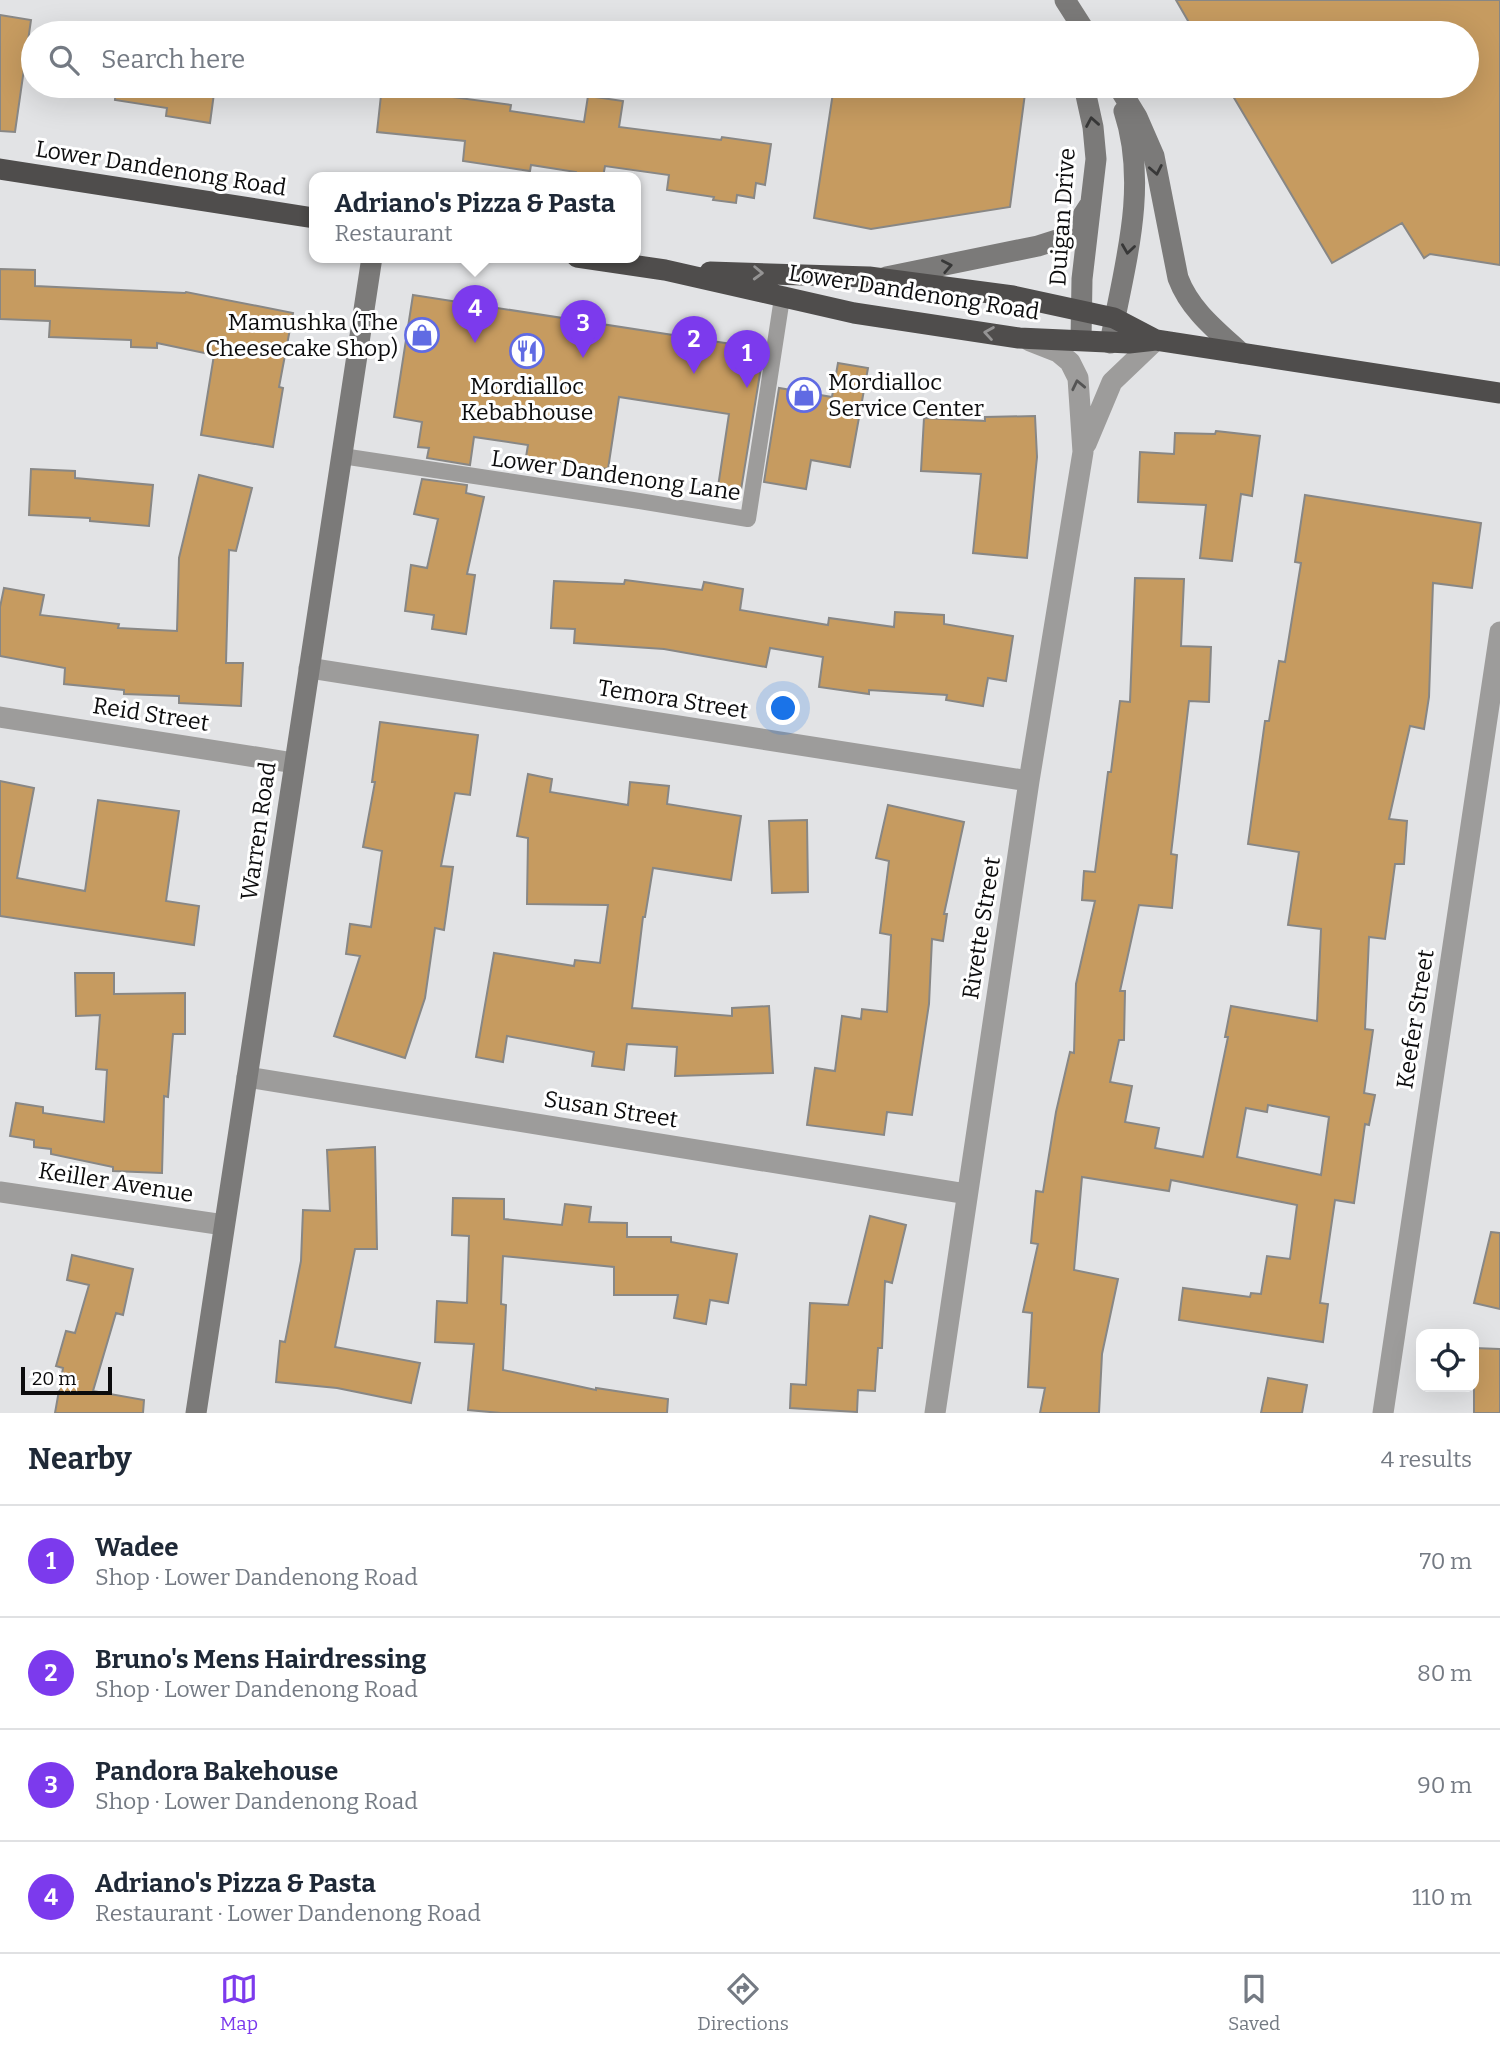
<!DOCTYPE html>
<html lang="en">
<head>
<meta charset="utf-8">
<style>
	:root { --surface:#fff; --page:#f6f6f7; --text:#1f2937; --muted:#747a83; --line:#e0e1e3; --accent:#7c3aed }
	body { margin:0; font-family:Bitter,serif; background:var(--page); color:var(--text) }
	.controls { position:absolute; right:21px; bottom:21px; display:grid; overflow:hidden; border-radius:14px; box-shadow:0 7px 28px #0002 }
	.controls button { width:63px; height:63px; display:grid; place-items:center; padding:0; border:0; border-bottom:2px solid var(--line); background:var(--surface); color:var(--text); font:35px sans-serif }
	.scale { position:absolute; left:21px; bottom:18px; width:91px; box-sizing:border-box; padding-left:7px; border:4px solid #0c0c0d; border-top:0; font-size:19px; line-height:24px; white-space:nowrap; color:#0c0c0d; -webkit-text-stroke:5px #fff; paint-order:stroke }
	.you { position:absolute; left:784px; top:709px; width:24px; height:24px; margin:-18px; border:5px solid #fff; border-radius:50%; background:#1a73e8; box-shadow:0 0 0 10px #1a73e833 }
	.badge { display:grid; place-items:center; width:46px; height:46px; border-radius:50%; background:var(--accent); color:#fff; font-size:23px; font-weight:700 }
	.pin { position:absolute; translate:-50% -58px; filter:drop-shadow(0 2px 4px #0008) }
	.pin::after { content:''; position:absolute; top:37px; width:24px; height:21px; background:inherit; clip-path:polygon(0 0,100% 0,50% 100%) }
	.popup { position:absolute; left:309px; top:172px; width:332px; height:91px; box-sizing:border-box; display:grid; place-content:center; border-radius:14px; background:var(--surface); filter:drop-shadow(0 2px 5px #0005); font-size:23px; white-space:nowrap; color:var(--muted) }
	.popup b { font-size:26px; color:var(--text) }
	.popup::after { content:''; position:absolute; left:50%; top:100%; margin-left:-14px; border:14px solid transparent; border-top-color:var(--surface) }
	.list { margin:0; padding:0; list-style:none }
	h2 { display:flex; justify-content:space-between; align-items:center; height:91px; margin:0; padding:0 28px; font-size:30px }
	h2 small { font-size:23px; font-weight:400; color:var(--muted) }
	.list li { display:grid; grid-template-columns:46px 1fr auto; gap:21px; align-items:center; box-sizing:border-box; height:112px; padding:0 28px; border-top:2px solid var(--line) }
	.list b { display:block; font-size:26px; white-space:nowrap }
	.list p { margin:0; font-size:23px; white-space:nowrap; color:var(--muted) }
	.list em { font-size:23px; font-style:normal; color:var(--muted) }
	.icon { flex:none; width:38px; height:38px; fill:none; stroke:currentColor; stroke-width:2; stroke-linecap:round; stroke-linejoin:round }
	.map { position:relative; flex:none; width:1500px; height:1413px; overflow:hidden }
	.search { position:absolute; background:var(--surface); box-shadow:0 7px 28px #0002; left:21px; right:21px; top:21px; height:77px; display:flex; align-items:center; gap:18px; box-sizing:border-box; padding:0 24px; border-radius:38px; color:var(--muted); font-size:26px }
	.sheet { height:539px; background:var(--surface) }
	nav { display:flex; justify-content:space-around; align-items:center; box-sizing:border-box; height:98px; border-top:2px solid var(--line); background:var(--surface); font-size:19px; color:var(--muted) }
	nav a { display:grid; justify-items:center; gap:4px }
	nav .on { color:var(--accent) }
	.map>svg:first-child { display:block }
</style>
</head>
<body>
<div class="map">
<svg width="1500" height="1413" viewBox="0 0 1500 1413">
	<rect width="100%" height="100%" fill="#e2e3e5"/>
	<path fill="#c69b60" stroke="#888785" stroke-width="2" fill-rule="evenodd" d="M1176 0H1500V265L1430 254 1424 258 1402 223 1332 263 1227 86H1467V33H1195Z
		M0 15 31 20 15 132 0 131Z
		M116 86H215L210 123 166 116 167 108 115 100Z
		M382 86 438 91 437 95 511 105 510 111 584 122 588 96 623 101 619 127 721 140 722 137 771 144 765 185 756 183 754 198 737 195 736 203 713 200 714 197 667 190 669 175 605 166 603 177H576V172L531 165 530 171 463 161 465 141 377 132Z
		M834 86H1026L1010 207 871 229 814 218Z
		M0 269 35 270V286L185 293 186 292 293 313 279 387 283 388 273 447 201 435 214 355 157 343V348L131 347V340L49 337 50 321 0 319Z
		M413 295 764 349 741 490 718 487 729 414 619 397 608 469 526 457 528 445 474 437 470 465 427 458 429 448 418 447 422 422 394 417Z
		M838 363 868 368 850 467 811 460 806 489 764 482 779 388 832 397Z
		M1035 416 1037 457 1027 558 973 553 981 474 921 471 924 418 985 421V417Z
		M1216 431 1260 436 1252 496 1241 494 1232 561 1200 558 1206 505 1138 502 1140 452 1174 454 1175 433 1215 434Z
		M31 469 75 471V478L153 485 149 526 90 521V518L29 515Z
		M199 475 252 488 236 551 229 550 226 663H243L241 706 179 703V696L124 694V690L64 684 65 668 0 656V607L4 588 44 595 40 615 119 624 118 628 177 631 179 558Z
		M422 479 467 485 466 493 484 497 467 574 475 575 466 634 432 629 434 615 405 611 411 565 427 568 438 519 414 514Z
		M1305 495 1481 523 1472 588 1433 583 1429 697 1424 729 1410 726 1389 819 1407 821 1404 864H1395L1385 939 1369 937 1365 1029 1373 1030 1364 1093 1375 1095 1369 1125 1365 1124 1354 1203 1335 1200 1320 1303 1328 1304 1323 1342 1179 1320 1183 1288 1250 1297 1251 1293 1261 1294 1267 1256 1290 1259 1297 1205 1171 1180 1169 1191 1082 1177 1074 1270 1118 1279 1102 1354 1099 1413H1040L1045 1388 1028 1387 1032 1313 1023 1312 1038 1244 1031 1243 1036 1191 1043 1192 1056 1112 1070 1052 1074 1053 1076 984 1095 901 1082 900 1084 871 1095 872 1108 772H1111L1120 701 1130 702 1135 578 1184 579 1181 646 1211 647 1209 702 1189 701 1171 854 1177 855 1172 908 1139 905 1120 991H1125L1124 1040H1119L1110 1082 1132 1086 1125 1122 1159 1128 1155 1148 1203 1157 1228 1037H1225L1231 1006 1317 1021 1321 929 1288 925 1299 852 1248 844 1265 721H1269L1279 661 1285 662 1301 563 1295 562ZM1268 1105 1329 1117 1321 1175 1237 1157 1246 1108 1267 1112Z
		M625 580 702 590 704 582 743 589 740 610 828 625 829 618 894 627 895 612 944 615V624L1013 636 1006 681 988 678 983 706 946 700 947 695 869 690V694L819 687 823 657 770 648 766 667 664 649 574 643 575 629 551 628 554 581 624 584Z
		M380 722 478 735 470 795 455 793 441 866 453 867 444 930 435 928 425 998 405 1058 334 1036 360 956 346 954 350 924 371 927 382 851 363 847 375 782H372Z
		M528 774 552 779 550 792 628 805 630 782 669 786 667 804 741 816 731 880 653 868 645 917H643L632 1008 732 1016V1008L769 1006 773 1073 675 1076 677 1047 627 1044 624 1070 592 1066 594 1052 507 1036 503 1062 476 1057 494 953 574 966 575 960 600 963 608 905 527 904 528 838 517 836Z
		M0 781 34 788 17 878 85 891 98 800 179 811 166 901 199 906 194 945 0 916Z
		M888 805 964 822 944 914H947L943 941 932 939 929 1004 912 1115 887 1112 884 1135 807 1125 815 1068 835 1071 842 1016 861 1019 862 1009 887 1012 891 935 880 933 889 861 876 858Z
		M807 820 808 892 772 893 769 821Z
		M75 973H114V994L185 993V1034H173L168 1097 164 1096 162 1173 113 1171V1167L51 1154V1149L34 1147V1140L10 1136 16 1103 43 1107V1113L104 1122 107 1070 96 1069 100 1015 76 1016Z
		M375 1147 377 1249H355L335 1347 420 1363 411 1403 337 1388 276 1382 280 1341 285 1342 301 1261 303 1210 330 1211 327 1150Z
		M453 1198 504 1199V1219L562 1225 565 1204 591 1207 589 1222 627 1223V1237H671V1242L737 1254 728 1303 710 1300 706 1324 674 1318 678 1295H614V1267L503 1256 501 1304 506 1305 503 1370 596 1390V1388L668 1399 667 1413H501L468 1410 474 1344 435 1342 437 1301 467 1303 469 1236 452 1235Z
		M870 1216 906 1225 892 1283 885 1281 882 1348H878L875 1391 858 1390 857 1412 790 1408 791 1384 806 1385 810 1303 848 1305Z
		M1491 1232 1500 1233V1309L1474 1303Z
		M72 1255 133 1269 123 1315 116 1313 93 1391 144 1400 143 1413H55L63 1368 56 1366 66 1331 75 1333 89 1285 67 1280Z
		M1474 1348 1500 1349V1413H1474Z
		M1268 1378 1307 1385 1302 1413H1261Z"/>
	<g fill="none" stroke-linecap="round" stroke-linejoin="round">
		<path stroke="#9d9c9b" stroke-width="16" d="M342 456 633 500 748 519 782 298"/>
		<path stroke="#9d9c9b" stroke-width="21" d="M1086 444 1112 382 1156 340
			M309 668 1029 781
			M0 717 294 763
			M247 1077 967 1194
			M0 1192 224 1225
			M935 1413 1029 781 1083 452 1078 378 1070 362 1058 352 1030 341
			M1383 1413 1500 632"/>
		<path stroke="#7b7a79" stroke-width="21" d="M1065 0 1086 33
			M1118 86 1137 117 1154 156 1178 278C1190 310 1216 330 1241 353
			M886 277 1038 246 1063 238 1074 229 1089 206
			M1081 340 1082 279 1096 159 1093 127 1084 86
			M1110 343C1124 267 1149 187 1124 111
			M196 1413 372 257"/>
		<path stroke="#4f4d4c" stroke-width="21" d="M0 169 314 218
			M577 257 665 270 854 313 1019 338 1129 343 1156 340 1500 393
			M710 272 869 277 1013 296 1114 318 1156 340"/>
	</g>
	<defs><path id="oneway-chevron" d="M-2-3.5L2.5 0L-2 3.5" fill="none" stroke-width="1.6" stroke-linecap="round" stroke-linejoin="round" transform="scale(1.75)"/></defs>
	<g stroke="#383838">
		<use href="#oneway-chevron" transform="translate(1092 122) rotate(-100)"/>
		<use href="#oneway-chevron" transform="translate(1156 170) rotate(79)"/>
		<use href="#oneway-chevron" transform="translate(1128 249) rotate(98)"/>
		<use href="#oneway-chevron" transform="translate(947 266) rotate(-11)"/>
	</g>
	<g stroke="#959494">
		<use href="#oneway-chevron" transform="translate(758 273) rotate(2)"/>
		<use href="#oneway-chevron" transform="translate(989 333) rotate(-171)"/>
	</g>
	<use stroke="#545454" href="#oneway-chevron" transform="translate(1078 385) rotate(-102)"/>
	<defs>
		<g id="shop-ring" transform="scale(1.75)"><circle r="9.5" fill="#fff" stroke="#606be3" stroke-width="1.5"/><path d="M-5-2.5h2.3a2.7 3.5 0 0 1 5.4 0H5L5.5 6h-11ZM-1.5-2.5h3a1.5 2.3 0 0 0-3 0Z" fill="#606be3"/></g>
		<g id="restaurant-ring" transform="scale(1.75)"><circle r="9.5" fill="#fff" stroke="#606be3" stroke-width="1.5"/><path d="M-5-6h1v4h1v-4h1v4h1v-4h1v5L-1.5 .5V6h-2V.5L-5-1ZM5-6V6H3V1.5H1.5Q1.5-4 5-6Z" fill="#606be3"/></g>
	</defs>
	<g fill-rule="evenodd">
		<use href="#shop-ring" x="422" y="335"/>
		<use href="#restaurant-ring" x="527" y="351"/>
		<use href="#shop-ring" x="804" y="395"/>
	</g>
	<g text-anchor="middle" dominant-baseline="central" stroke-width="6" stroke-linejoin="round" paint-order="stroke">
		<g font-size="23" fill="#0c0c0d" stroke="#fff">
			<text transform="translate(161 168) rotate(9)">Lower Dandenong Road</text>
			<text transform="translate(1062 217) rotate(-86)">Duigan Drive</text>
			<text transform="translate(914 292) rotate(9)">Lower Dandenong Road</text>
			<text transform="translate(616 475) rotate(8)">Lower Dandenong Lane</text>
			<text transform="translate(673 699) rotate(9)">Temora Street</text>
			<text transform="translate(151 714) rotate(9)">Reid Street</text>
			<text transform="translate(258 831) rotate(-82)">Warren Road</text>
			<text transform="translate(981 928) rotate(-81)">Rivette Street</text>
			<text transform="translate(1415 1019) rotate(-81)">Keefer Street</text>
			<text transform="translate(611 1109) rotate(9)">Susan Street</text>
			<text transform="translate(116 1182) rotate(9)">Keiller Avenue</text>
		</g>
		<g font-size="23" fill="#0c0c0d" stroke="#fff" text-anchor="end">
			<text x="398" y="322">Mamushka (The<tspan x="398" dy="26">Cheesecake Shop)</tspan></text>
			<text x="828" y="382" text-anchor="start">Mordialloc<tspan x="828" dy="26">Service Center</tspan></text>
			<text x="527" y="386" text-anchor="middle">Mordialloc<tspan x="527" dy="26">Kebabhouse</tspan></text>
		</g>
	</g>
</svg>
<div class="controls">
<button><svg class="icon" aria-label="locate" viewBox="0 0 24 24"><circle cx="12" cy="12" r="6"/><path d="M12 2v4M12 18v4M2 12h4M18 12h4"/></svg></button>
</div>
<div class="scale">20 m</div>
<div class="you"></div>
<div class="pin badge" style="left:747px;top:388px">1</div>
<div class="pin badge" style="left:694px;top:374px">2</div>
<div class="pin badge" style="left:583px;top:358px">3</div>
<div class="pin badge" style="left:475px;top:343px">4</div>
<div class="popup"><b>Adriano's Pizza &amp; Pasta</b>Restaurant</div>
<div class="search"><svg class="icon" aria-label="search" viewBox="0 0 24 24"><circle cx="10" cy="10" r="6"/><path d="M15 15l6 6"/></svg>Search here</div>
</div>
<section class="sheet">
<h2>Nearby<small>4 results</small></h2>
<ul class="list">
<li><span class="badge">1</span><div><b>Wadee</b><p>Shop · Lower Dandenong Road</p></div><em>70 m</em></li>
<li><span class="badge">2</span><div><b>Bruno's Mens Hairdressing</b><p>Shop · Lower Dandenong Road</p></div><em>80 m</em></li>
<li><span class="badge">3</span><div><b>Pandora Bakehouse</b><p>Shop · Lower Dandenong Road</p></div><em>90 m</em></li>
<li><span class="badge">4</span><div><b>Adriano's Pizza &amp; Pasta</b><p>Restaurant · Lower Dandenong Road</p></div><em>110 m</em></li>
</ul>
</section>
<nav>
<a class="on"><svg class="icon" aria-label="map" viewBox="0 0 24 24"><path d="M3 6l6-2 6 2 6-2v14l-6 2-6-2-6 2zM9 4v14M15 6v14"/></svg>Map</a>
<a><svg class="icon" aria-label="directions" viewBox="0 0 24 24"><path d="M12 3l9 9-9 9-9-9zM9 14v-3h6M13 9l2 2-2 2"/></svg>Directions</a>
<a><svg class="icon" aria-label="saved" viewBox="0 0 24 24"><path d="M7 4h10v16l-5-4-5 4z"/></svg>Saved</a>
</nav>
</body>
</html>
